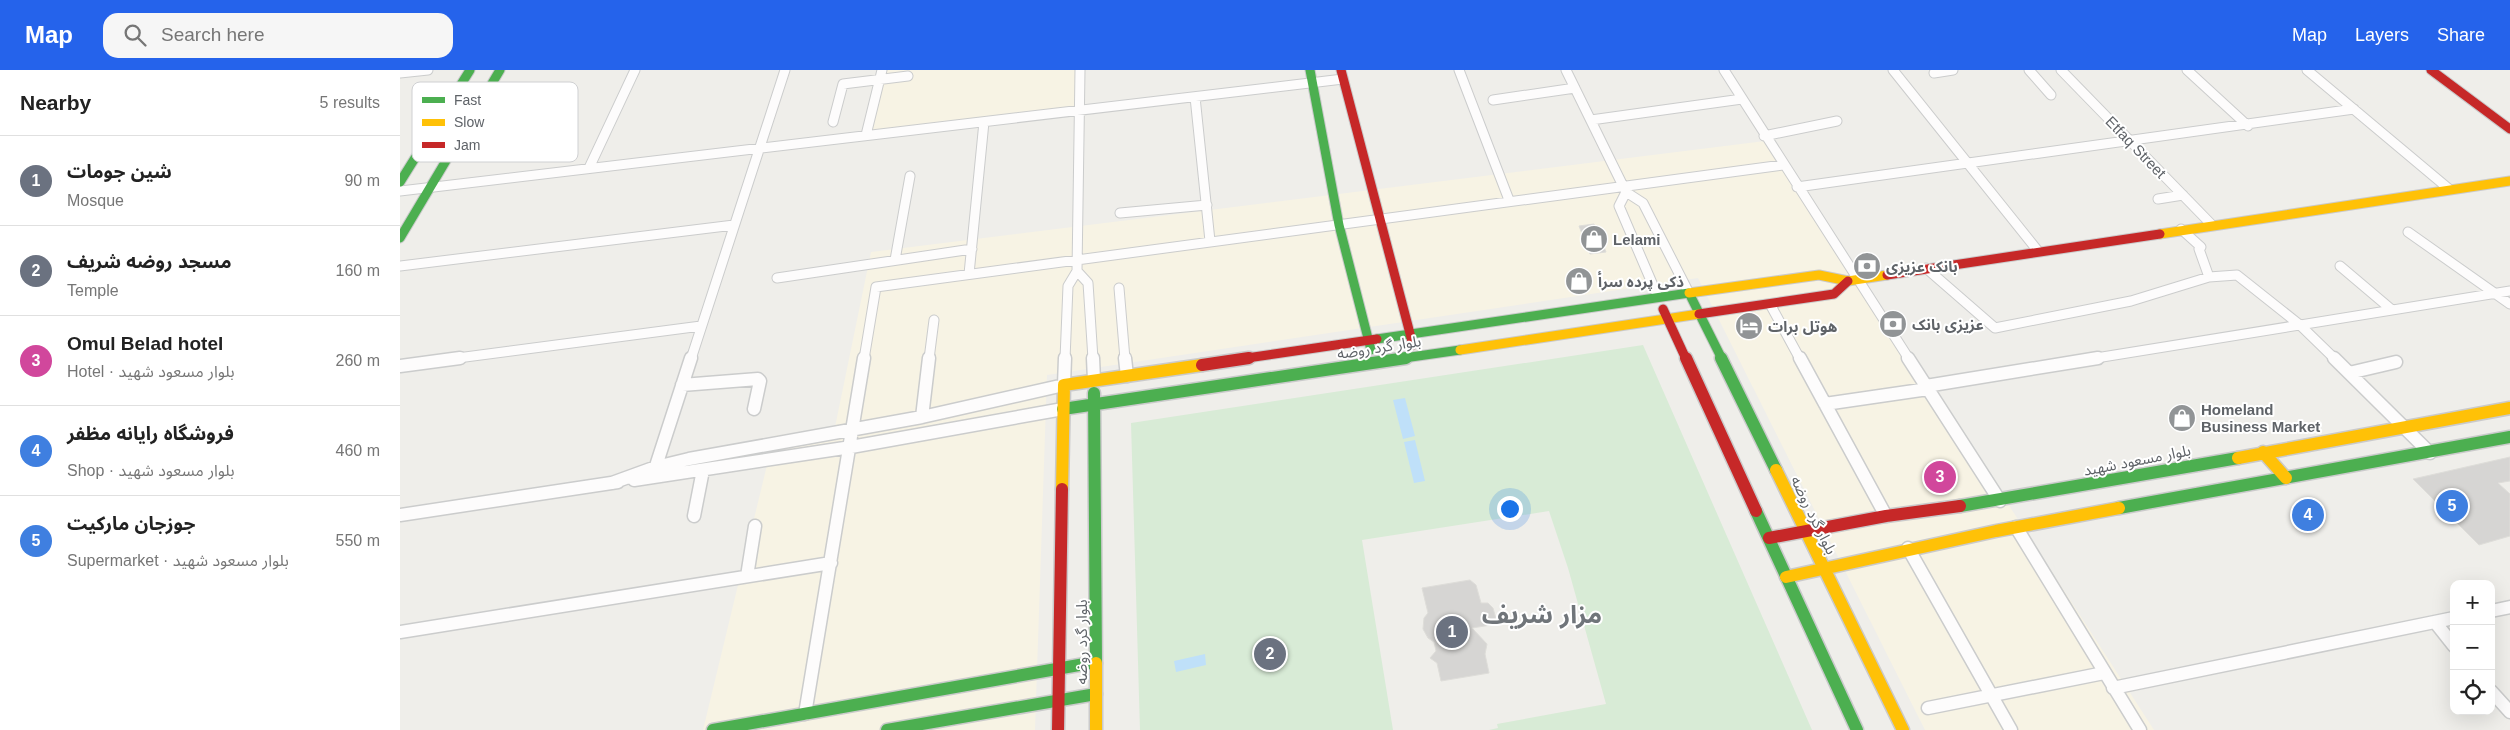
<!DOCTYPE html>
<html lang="en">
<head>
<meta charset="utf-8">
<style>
	:root { --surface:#fff; --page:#f6f6f6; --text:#222; --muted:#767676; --line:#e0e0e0; --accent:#2563eb }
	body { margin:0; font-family:Arial,"Noto Sans Arabic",sans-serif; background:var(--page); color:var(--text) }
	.controls { position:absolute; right:15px; bottom:15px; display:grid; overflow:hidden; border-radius:10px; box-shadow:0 5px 20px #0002 }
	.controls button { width:45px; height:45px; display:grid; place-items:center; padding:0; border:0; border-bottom:1px solid var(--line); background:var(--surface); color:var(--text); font:25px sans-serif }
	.you { position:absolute; left:1109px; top:438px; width:18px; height:18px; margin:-12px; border:4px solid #fff; border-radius:50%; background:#1a73e8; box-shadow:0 0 0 8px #1a73e833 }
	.badge { display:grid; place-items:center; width:32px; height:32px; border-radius:50%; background:var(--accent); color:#fff; font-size:16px; font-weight:700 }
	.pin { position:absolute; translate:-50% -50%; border:2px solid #fff; box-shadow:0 1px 5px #0006 }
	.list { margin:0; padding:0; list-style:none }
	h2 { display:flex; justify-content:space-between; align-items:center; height:65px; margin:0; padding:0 20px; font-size:21px }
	h2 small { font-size:16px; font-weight:400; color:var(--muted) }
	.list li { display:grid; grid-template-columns:32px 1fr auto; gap:15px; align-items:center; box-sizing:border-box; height:90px; padding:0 20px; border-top:1px solid var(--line) }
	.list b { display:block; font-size:19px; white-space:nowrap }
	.list p { margin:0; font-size:16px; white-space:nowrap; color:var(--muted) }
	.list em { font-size:16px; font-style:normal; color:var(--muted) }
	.icon { flex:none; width:28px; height:28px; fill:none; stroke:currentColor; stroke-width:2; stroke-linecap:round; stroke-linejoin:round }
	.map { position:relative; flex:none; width:2110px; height:660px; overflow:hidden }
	header { display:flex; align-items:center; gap:30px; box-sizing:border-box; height:70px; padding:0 25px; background:var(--accent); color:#fff }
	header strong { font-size:24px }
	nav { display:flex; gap:28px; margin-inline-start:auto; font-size:18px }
	.search { width:350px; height:45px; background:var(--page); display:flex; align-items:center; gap:12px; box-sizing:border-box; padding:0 18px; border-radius:15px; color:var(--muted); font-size:19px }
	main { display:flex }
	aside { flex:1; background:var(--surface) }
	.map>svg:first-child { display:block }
</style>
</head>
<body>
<header>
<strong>Map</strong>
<div class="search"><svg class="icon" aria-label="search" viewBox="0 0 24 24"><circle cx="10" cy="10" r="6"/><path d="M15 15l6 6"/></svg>Search here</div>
<nav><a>Map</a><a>Layers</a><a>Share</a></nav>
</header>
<main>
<aside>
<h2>Nearby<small>5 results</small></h2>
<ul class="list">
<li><span class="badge" style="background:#6b7280">1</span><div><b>شین جومات</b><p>Mosque</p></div><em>90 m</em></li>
<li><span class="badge" style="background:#6b7280">2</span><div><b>مسجد روضه شریف</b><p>Temple</p></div><em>160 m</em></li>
<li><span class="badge" style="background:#d1479c">3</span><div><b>Omul Belad hotel</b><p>Hotel · بلوار مسعود شهید</p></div><em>260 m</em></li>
<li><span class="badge" style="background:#3f7fe0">4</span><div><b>فروشگاه رایانه مظفر</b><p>Shop · بلوار مسعود شهید</p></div><em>460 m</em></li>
<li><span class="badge" style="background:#3f7fe0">5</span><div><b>جوزجان مارکیت</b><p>Supermarket · بلوار مسعود شهید</p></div><em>550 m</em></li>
</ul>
</aside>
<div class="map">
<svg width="2110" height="660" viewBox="0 0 2110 660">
	<rect width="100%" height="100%" fill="#efeeea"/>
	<path fill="#f7f3e4" d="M481 0H680L681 41 466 65Z
		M1373 70 1754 660H1525L1298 208 647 305 635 660H303L374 366 435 357 471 182Z"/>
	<path fill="#d8ebd6" d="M1243 275 1412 660H1089L1098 658 1097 654 1206 634 1168 498 1149 441 962 470 993 660H740L731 353Z"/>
	<path fill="#bfe0f9" d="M1005 328 1015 366 1003 369 993 330Z
		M1015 370 1025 411 1014 413 1004 372Z
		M805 584 806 595 776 602 774 591Z"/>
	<path fill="#d6d5d3" stroke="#deddd9" d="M1194 154 1200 167 1206 182 1190 184 1179 156Z
		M2110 387V411L2098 413 2110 424V466L2079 475 2013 409Z
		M1070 510 1076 515 1081 533H1088L1093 538 1096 549 1091 555 1072 558 1087 574 1085 584 1089 603 1041 611 1037 593 1030 588 1036 581 1034 572 1028 568 1023 559 1024 548 1028 543 1022 518Z"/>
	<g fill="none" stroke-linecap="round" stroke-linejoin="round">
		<g stroke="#cbcccc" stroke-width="11">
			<path id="street-far1" d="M1059 0 1109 130
				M1166 0 1226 122 1243 133 1289 223
				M1324 0 1509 289
				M1493 0 1638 181
				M1629 0 1651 25
				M1661 0 1812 155
				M1787 0 1848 56
				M1907 0 2049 119
				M0 3 28 0
				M1534 3 1553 0
				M795 27 810 171
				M1093 30 1175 18
				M1191 50 1342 29
				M433 52 443 14 508 6
				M466 65 482 0
				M1364 66 1437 51
				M189 98 235 0
				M1397 117 1954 39
				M0 121 943 9
				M1226 122 1219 136 1258 227
				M1758 129 1783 125
				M720 143 807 135
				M1781 159 1801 177 1799 179 1809 207
				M2008 162 2110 234
				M495 190 510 106
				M0 196 334 155
				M1940 196 1992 240
				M1526 198 1595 258 1731 231 1809 207 1837 205 1900 255 1935 289
				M677 201 688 213 693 289
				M569 204 584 52
				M377 208 572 179
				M719 218 725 289
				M1370 234 1400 289
				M50 289 301 256
				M291 289 385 0
				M464 289 476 217 1383 95
				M529 289 534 250
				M665 289 668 216 677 201 680 0
				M1690 289 2110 221"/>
		</g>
		<g stroke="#cbcccc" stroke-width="15">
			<path id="street" d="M693 288 694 310
				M725 288 727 306
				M1400 288 1486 446
				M1508 288 1600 431
				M1934 288 2030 383
				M0 296 60 288
				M1949 303 1996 292
				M282 315 358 309 360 311 354 339
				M1526 316 1698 288
				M1425 334 1528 319
				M522 347 529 288
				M254 402 291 288
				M234 410 451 377 663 339
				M212 413 256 397 289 389 522 347 664 315 665 288
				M0 445 218 412
				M294 446 303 400
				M1616 457 1740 660
				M1508 478 1611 660
				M347 506 355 456
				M2091 541 2110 537
				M2035 552 2054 576
				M0 562 431 493
				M1713 618 2054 548
				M2091 621 2110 642
				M1528 638 1704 603
				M405 644 464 288"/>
		</g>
		<g stroke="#cacacb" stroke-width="11">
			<path id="fast-far1" d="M910 0 939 155 971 280
				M0 112 70 0
				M0 168 100 0
				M977 269 1289 223 1322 289
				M997 289 1060 280"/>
		</g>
		<g stroke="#cacacb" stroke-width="15">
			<path id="fast" d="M1321 288 1376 400
				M694 323 696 593
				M663 339 1006 288
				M1560 436 1838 388
				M1719 438 2110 367
				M1356 441 1457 660
				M313 660 696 592
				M487 660 696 624"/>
		</g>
		<g stroke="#cacacb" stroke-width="11">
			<path id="slow-far1" d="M1760 164 2110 111
				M1289 223 1419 205 1448 211 1487 205
				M1060 280 1299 244"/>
		</g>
		<g stroke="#cacacb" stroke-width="15">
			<path id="slow" d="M1863 382 1886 408
				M1838 388 2110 338
				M1376 400 1503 660
				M662 419 664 315 802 295
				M1386 507 1596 461 1719 438
				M696 593V660"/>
		</g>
		<g stroke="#cacacb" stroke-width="11">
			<path id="jam-far1" d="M941 0 1013 275
				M2031 0 2110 59
				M1487 205 1760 164
				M1263 239 1286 289
				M1299 244 1434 224 1448 211
				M840 289 977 269"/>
		</g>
		<g stroke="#cacacb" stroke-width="15">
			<path id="jam" d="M1286 288 1356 441
				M802 295 849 288
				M1369 468 1486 446 1560 436
				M658 660 662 419"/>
		</g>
		<use href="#street-far1" stroke="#fdfcfc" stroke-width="9"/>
		<use href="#street" stroke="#fdfcfc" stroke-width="12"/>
		<use href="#fast-far1" stroke="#4caf50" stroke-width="9"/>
		<use href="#fast" stroke="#4caf50" stroke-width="12"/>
		<use href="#slow-far1" stroke="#ffc107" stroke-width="9"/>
		<use href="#slow" stroke="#ffc107" stroke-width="12"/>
		<use href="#jam-far1" stroke="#c62828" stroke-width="9"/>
		<use href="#jam" stroke="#c62828" stroke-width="12"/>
	</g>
	<defs>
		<g id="shop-disc" transform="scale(1.4375)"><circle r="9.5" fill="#919496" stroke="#fff"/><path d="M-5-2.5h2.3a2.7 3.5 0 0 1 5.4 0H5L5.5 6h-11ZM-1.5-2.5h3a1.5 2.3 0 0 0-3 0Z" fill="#fff"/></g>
		<g id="bank-disc" transform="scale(1.4375)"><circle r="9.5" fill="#919496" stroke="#fff"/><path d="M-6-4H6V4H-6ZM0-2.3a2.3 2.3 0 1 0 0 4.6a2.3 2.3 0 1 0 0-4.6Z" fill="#fff"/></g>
		<g id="hotel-disc" transform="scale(1.4375)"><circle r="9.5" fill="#919496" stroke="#fff"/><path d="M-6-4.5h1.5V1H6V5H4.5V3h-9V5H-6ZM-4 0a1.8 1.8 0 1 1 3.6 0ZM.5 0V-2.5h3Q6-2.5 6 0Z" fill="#fff"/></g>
	</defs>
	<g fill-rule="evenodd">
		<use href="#shop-disc" x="1194" y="169"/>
		<use href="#bank-disc" x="1467" y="196"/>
		<use href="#shop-disc" x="1179" y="211"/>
		<use href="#bank-disc" x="1493" y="254"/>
		<use href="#hotel-disc" x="1349" y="256"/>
		<use href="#shop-disc" x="1782" y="348"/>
	</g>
	<g text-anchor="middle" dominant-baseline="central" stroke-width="4" stroke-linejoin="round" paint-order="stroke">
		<g font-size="15" fill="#5f6368" stroke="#fff">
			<text transform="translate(1736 77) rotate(46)">Etfaq Street</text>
			<text transform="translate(979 277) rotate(-9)">بلوار گرد روضه</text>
			<text transform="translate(1737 390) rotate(-11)">بلوار مسعود شهید</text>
			<text transform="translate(1414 445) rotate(64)">بلوار گرد روضه</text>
			<text transform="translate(681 572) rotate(-90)">بلوار گرد روضه</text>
		</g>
		<g font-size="15" font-weight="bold" fill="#5f6368" stroke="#fff" text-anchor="start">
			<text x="1213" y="169">Lelami</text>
			<text x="1486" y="196">بانک عزیزی</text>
			<text x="1198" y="211">ذکی پرده سرأ</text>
			<text x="1512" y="254">عزیزی بانک</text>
			<text x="1368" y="256">هوتل برات</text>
			<text x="1801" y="339">Homeland<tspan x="1801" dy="17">Business Market</tspan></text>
		</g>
		<g font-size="25" font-weight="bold" fill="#70757a" stroke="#fff">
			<text x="1142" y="544">مزار شريف</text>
		</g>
	</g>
	<rect x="12" y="12" width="166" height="80" rx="8" fill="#fff" stroke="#cfd0d2" stroke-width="1"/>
	<rect x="22" y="27" width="23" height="6" fill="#4caf50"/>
	<rect x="22" y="49" width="23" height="7" fill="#ffc107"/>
	<rect x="22" y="72" width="23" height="6" fill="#c62828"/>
	<g font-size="14" fill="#5f6368">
		<text x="54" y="35">Fast</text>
		<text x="54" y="57">Slow</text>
		<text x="54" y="80">Jam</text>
	</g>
</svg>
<div class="controls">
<button>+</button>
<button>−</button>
<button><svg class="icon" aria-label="locate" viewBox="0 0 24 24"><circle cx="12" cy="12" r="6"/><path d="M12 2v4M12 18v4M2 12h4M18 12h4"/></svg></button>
</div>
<div class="you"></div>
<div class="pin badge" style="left:1052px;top:562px;background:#6b7280">1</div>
<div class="pin badge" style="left:870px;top:584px;background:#6b7280">2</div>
<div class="pin badge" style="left:1540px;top:407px;background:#d1479c">3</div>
<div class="pin badge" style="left:1908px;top:445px;background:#3f7fe0">4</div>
<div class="pin badge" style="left:2052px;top:436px;background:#3f7fe0">5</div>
</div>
</main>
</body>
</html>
